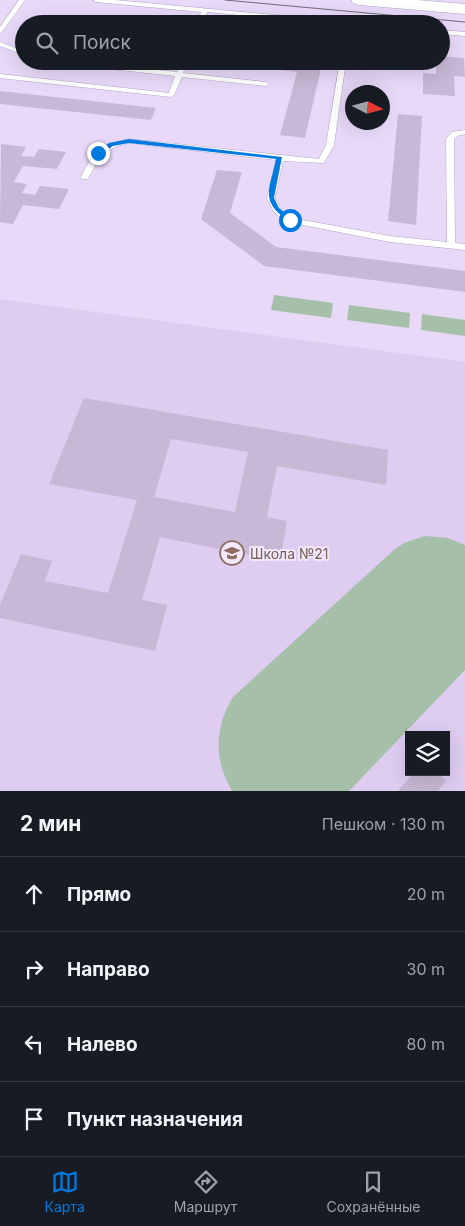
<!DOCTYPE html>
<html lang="ru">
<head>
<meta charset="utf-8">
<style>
	:root { --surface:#171b24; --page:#20242c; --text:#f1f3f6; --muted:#9ea1a6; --line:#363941; --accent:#007ae1 }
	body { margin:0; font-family:Inter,sans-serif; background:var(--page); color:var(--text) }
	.controls { position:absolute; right:15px; bottom:15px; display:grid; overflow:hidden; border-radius:0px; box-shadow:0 5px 20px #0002 }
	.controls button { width:45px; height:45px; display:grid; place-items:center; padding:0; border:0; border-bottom:1px solid var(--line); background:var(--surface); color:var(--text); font:25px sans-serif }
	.compass { position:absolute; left:345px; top:85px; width:45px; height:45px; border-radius:50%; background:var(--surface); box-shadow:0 5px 20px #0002; rotate:96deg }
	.stop { position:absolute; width:15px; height:15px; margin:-11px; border:4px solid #007ae1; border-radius:50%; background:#fff }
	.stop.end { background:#007ae1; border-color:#fff; box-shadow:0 1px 5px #0008 }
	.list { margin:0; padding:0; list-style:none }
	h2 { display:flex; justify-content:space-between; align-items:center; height:65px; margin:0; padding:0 20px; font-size:21px }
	h2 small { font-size:16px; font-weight:400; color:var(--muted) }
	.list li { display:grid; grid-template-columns:32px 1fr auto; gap:15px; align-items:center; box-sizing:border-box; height:75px; padding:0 20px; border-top:1px solid var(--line) }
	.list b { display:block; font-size:19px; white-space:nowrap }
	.list em { font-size:16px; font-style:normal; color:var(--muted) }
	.icon { flex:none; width:28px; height:28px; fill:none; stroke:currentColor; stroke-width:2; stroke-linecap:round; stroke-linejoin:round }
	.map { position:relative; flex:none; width:465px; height:791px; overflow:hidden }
	.search { position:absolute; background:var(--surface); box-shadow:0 5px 20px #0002; left:15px; right:15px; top:15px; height:55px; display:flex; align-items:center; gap:12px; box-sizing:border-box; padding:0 18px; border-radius:28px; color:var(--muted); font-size:19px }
	.sheet { height:365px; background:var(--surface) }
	nav { display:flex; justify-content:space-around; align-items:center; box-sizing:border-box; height:70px; border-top:1px solid var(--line); background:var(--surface); font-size:14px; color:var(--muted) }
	nav a { display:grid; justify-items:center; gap:2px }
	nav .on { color:var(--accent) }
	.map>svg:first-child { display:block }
</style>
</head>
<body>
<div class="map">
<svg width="465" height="791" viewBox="0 0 465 791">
	<rect width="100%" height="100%" fill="#e8d9f8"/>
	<path fill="#deccf1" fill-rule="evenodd" d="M0 299 465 362V791H0ZM409 735H446V772H409Z"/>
	<path fill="#a5bfa9" d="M274 295 333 303 331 318 271 310Z
		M349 305 410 313 409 328 347 320Z
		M422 314 465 320V336L421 330Z
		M425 536 448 538 465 545V670L349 791H232C214 760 214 728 233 697L395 549 404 543Z"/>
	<path fill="#c9b8d5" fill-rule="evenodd" d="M441 56 464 58 465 77 454 76 455 96 423 94V73L436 74V61H441Z
		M204 61H297L322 64 305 138 280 135 297 72Z
		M0 91 156 108 151 120 0 104Z
		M398 114 422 116 416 225 388 221Z
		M1 144 26 147 21 156 34 157 39 149 66 152 57 169 23 166 14 182 27 184 22 193 35 195 40 186 69 189 59 209 23 205 13 224 0 222Z
		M217 170 242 172 230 213 276 247 465 271V292L264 266 201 219Z
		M84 398 388 450 386 485 277 466 267 517 287 521 280 561 160 537 142 600 167 605 155 651 0 618V605L21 554 52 561 45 581 108 593 137 500 49 484ZM171 439 248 452 235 512 154 497Z
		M414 772H437L446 781 438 791H398Z"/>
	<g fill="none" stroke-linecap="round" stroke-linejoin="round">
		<g stroke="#b4a6c3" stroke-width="1">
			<path id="service" d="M19 0H25L2 32 0 33V27Z
				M93 0H115L350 22 353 24H328L207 12 203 24H197L201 12 96 2Z
				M441 30 465 32V36L441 34Z
				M0 42 24 51V55L0 46Z
				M52 61H75L177 72 182 61H188L183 73 266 82 269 84 266 86 182 77 174 95 171 97 0 78V74L169 93 175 76 55 63Z
				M340 61H346L334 145 324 163 283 161 275 198 280 208 292 218 390 236 447 242 446 139 452 132 465 130V134L457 136 454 139 455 243 465 244V250L390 242 287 222 274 212 267 198 276 160 129 143C102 149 100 157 88 179H82L81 177C95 150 99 145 129 139L319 159 326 145Z"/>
		</g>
		<g stroke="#b4a6c3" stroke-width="1">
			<path id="secondary" d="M351 0H417L465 4V14L359 5 353 3Z"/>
		</g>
		<use href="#service" fill="#fff" fill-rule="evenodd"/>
		<use href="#secondary" fill="#fff" fill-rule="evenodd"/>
		<path stroke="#746a7e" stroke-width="1" d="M225 0 465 22"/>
	</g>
	<path fill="#007ae1" d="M129 139 282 157 274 198 279 208 294 220 288 221C259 200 270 190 276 159L129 143 113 146 100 154 95 153 109 143Z"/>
	<defs>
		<g id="school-ring" transform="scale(1.25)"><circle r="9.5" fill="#f2e9fc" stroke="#8d6e63" stroke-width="1.5"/><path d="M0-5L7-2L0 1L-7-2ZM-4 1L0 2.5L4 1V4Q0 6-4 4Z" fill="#8d6e63"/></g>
	</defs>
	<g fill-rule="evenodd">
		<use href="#school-ring" x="232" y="553"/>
	</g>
	<g text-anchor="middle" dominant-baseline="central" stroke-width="4" stroke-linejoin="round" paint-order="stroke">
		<g font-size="14" fill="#785e54" stroke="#f2e9fc" text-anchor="start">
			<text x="250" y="553">Школа №21</text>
		</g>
	</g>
</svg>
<div class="controls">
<button><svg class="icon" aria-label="layers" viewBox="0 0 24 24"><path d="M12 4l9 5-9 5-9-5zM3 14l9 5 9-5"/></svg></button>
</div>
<svg class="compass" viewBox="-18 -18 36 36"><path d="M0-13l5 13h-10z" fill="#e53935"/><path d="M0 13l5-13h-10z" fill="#9ea1a6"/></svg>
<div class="stop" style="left:290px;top:220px"></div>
<div class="stop end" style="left:98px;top:153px"></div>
<div class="search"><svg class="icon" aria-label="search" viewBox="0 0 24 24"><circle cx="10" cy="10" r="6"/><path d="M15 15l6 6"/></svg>Поиск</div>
</div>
<section class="sheet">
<h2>2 мин<small>Пешком · 130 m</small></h2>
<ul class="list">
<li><svg class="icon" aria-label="ahead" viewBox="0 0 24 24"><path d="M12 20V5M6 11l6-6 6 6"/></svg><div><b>Прямо</b></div><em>20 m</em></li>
<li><svg class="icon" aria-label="right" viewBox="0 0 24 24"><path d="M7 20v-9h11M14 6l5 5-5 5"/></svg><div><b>Направо</b></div><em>30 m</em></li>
<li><svg class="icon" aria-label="left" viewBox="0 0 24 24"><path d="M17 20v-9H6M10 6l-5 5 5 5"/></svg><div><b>Налево</b></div><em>80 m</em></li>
<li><svg class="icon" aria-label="arrive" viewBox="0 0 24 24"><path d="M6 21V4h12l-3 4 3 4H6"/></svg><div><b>Пункт назначения</b></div></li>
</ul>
</section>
<nav>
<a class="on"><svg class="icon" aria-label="map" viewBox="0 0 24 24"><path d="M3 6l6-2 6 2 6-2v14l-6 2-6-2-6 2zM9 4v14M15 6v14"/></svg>Карта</a>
<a><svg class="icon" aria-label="directions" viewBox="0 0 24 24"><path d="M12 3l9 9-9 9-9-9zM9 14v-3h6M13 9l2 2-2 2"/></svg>Маршрут</a>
<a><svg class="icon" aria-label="saved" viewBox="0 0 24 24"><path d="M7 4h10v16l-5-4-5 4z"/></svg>Сохранённые</a>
</nav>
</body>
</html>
